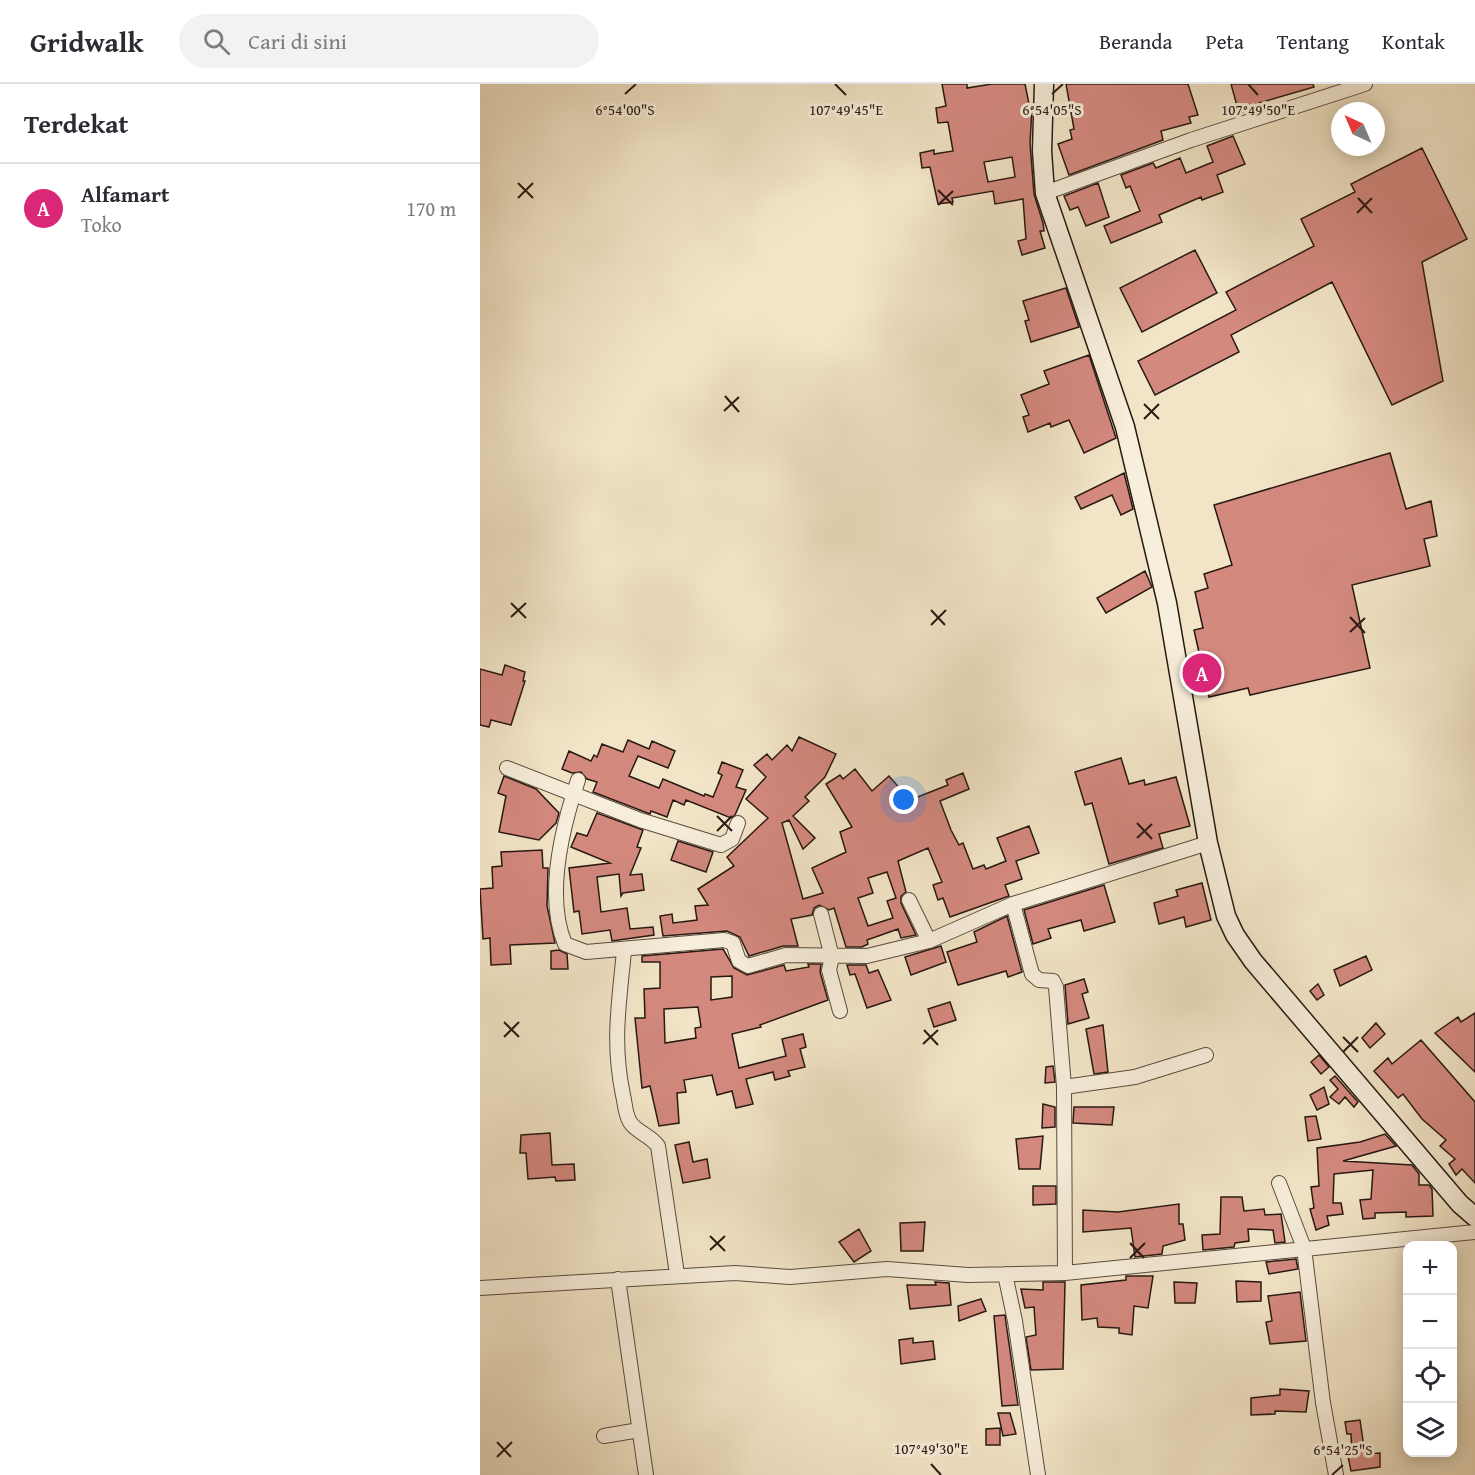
<!DOCTYPE html>
<html lang="id">
<head>
<meta charset="utf-8">
<style>
	:root { --surface:#fff; --page:#f2f2f3; --text:#2b2b33; --muted:#7c7c81; --line:#e1e1e2; --accent:#db2777 }
	body { margin:0; font-family:"Gentium Book Plus",serif; background:var(--page); color:var(--text) }
	.controls { position:absolute; right:18px; bottom:18px; display:grid; overflow:hidden; border-radius:12px; box-shadow:0 3px 15px #0003 }
	.controls button { width:54px; height:54px; display:grid; place-items:center; padding:0; border:0; border-bottom:2px solid var(--line); background:var(--surface); color:var(--text); font:30px sans-serif }
	.compass { position:absolute; left:851px; top:18px; width:54px; height:54px; border-radius:50%; background:var(--surface); box-shadow:0 3px 15px #0003; rotate:316deg }
	.you { position:absolute; left:424px; top:716px; width:21px; height:21px; margin:-15px; border:4px solid #fff; border-radius:50%; background:#1a73e8; box-shadow:0 0 0 9px #1a73e833 }
	.badge { display:grid; place-items:center; width:39px; height:39px; border-radius:50%; background:var(--accent); color:#fff; font-size:20px; font-weight:700 }
	.pin { position:absolute; translate:-50% -50%; border:3px solid #fff; box-shadow:0 2px 6px #0006 }
	.list { margin:0; padding:0; list-style:none }
	h2 { display:flex; justify-content:space-between; align-items:center; height:78px; margin:0; padding:0 24px; font-size:26px }
	h2 small { font-size:20px; font-weight:400; color:var(--muted) }
	.list li { display:grid; grid-template-columns:39px 1fr auto; gap:18px; align-items:center; box-sizing:border-box; height:90px; padding:0 24px; border-top:2px solid var(--line) }
	.list b { display:block; font-size:22px; white-space:nowrap }
	.list p { margin:0; font-size:20px; white-space:nowrap; color:var(--muted) }
	.list em { font-size:20px; font-style:normal; color:var(--muted) }
	.icon { flex:none; width:33px; height:33px; fill:none; stroke:currentColor; stroke-width:2; stroke-linecap:round; stroke-linejoin:round }
	.map { position:relative; flex:none; width:995px; height:1391px; overflow:hidden }
	header { display:flex; align-items:center; gap:36px; box-sizing:border-box; height:84px; padding:0 30px; background:var(--surface); border-bottom:2px solid var(--line) }
	header strong { font-size:28px }
	nav { display:flex; gap:33px; margin-inline-start:auto; font-size:21px }
	.search { width:420px; height:54px; background:var(--page); display:flex; align-items:center; gap:15px; box-sizing:border-box; padding:0 21px; border-radius:33px; color:var(--muted); font-size:22px }
	main { display:flex }
	aside { flex:1; background:var(--surface) }
	.map>svg:first-child { display:block }
</style>
</head>
<body>
<header>
<strong>Gridwalk</strong>
<div class="search"><svg class="icon" aria-label="search" viewBox="0 0 24 24"><circle cx="10" cy="10" r="6"/><path d="M15 15l6 6"/></svg>Cari di sini</div>
<nav><a>Beranda</a><a>Peta</a><a>Tentang</a><a>Kontak</a></nav>
</header>
<main>
<aside>
<h2>Terdekat<small></small></h2>
<ul class="list">
<li><span class="badge">A</span><div><b>Alfamart</b><p>Toko</p></div><em>170 m</em></li>
</ul>
</aside>
<div class="map">
<svg width="995" height="1391" viewBox="0 0 995 1391">
	<rect width="100%" height="100%" fill="#f2e5c7"/>
	<filter id="stains"><feTurbulence type="fractalNoise" baseFrequency=".00333" numOctaves="4"/><feColorMatrix values="0 0 0 0 .2 0 0 0 0 .09 0 0 0 0 .02 0 0 0 .5 -.17"/></filter>
	<radialGradient id="worn" r=".72"><stop offset=".6" stop-color="#630" stop-opacity="0"/><stop offset="1" stop-color="#630" stop-opacity=".3"/></radialGradient>
	<path fill="#d4897f" stroke="#281812" stroke-width="1.5" fill-rule="evenodd" d="M462 0H487V4L512 0H545L550 25H552L550 59 554 110 563 139 564 147H560L565 164 542 171 538 157 546 155 543 115 515 120 513 107 472 114 473 118 458 120 450 83 442 84 440 69 454 66V70L473 67 468 38 458 39 456 24 466 22ZM532 73 535 93 508 98 504 78Z
		M586 0H708L718 31 709 33 711 39 681 47 683 56 589 91 578 60 592 55 590 46 594 45Z
		M751 0H833L834 3 779 19 780 23 759 29Z
		M753 52 765 80 737 91 743 108 722 116 721 113 679 131 682 138 631 159 624 142 660 127 650 102 646 104 641 91 673 79 676 84 700 74 706 89 733 78 727 62Z
		M942 64 987 155 942 178 963 297 912 321 852 198 751 251 759 268 675 311 658 277 756 226 746 208 834 162 821 135 875 108 871 100Z
		M618 99 629 133 606 142 598 123 590 126 584 112Z
		M715 166 737 209 662 248 640 204Z
		M586 204 599 243 551 258 545 237 549 236 543 217Z
		M609 271 636 354 604 369 589 336 571 343 570 339 548 348 543 333 549 331 541 311 569 300 564 287Z
		M910 369 926 425 951 417 957 452 944 455 950 482 872 501 890 584 770 611 768 604 729 613 714 546 723 544 715 508 728 504 724 490 752 481 734 421Z
		M644 389 653 425 641 431 632 411 601 425 595 413Z
		M665 487 672 503 626 529 617 514Z
		M25 581 45 588 43 597H45L31 641 11 636 9 643 0 641V585L22 591Z
		M319 653 356 670 345 693 325 713 329 717 313 732 335 754 323 765 309 736 302 739 323 815 343 809 332 784 366 768 360 748 372 743 346 700 360 691 363 695 375 685 392 707 409 692 430 716 468 701 466 696 483 689 489 705 460 717 471 746 479 761 483 759 493 785 504 781 506 785 526 777 517 754 549 742 559 769 536 777 542 795 525 801 529 812 470 833 463 814 458 816 453 801 462 798 448 764 418 777 426 808 421 812V819L436 851 421 854 418 845 387 856 388 860 382 863H366L354 824 349 826 339 821 334 824 332 831 311 835 318 862H303L269 872 260 853 247 847 183 852 180 832 192 830 193 839 217 836 215 822 228 821 218 805 254 782 247 773 288 734 266 715 286 693 274 681 287 670 292 676 307 661 312 667ZM407 788 416 814 407 817 413 834 388 842 378 814 393 809 388 794Z
		M148 656 169 665 172 657 195 667 188 684 158 672 149 692 179 704 183 695 224 712 225 710 233 713 242 691 238 689 242 678 263 686 256 703 266 706 255 731 251 734 206 716 204 721 193 716 187 733 171 727 170 730 113 708 117 698 107 695 101 688 92 689 82 685 89 667 111 677 114 671 117 673 122 660 143 668Z
		M641 674 649 700 664 696 665 701 696 693 710 742 679 750 683 764 629 780 612 719 605 721 595 688Z
		M24 692 56 705 79 729 76 739 59 756 19 748 26 712 18 709Z
		M117 729 163 746 157 763 161 764 150 791 162 790 164 806 143 809 141 812 139 790 117 793 121 828 147 824 150 845 173 843 174 851 132 857 130 846 102 850 99 827 94 828 89 784 130 779 91 763 97 749 107 752Z
		M198 757 233 768 226 788 191 776Z
		M62 766 63 784H68L67 822 75 859 30 861 31 880 11 881 10 854 3 855 0 805 13 804 12 783 22 782 21 768Z
		M722 799 731 836 706 843 704 833 679 840 674 819 698 812 696 806Z
		M624 801 635 838 604 847 601 836 568 845 571 854 553 860 544 826Z
		M527 832 542 888 528 893 526 887 478 901 467 868 497 858 494 848Z
		M461 862 466 878 431 891 425 873Z
		M243 865 254 884 267 891 304 881 306 887 329 883 328 880H341L340 888 348 916 280 941 281 943 252 950 259 984 306 972 302 955 323 950 326 963 320 965 325 983 308 987 310 992 295 996 293 988 266 995 273 1020 256 1024 252 1007 237 1011 232 991 204 996 206 1008 197 1009 199 1039 179 1042 170 1002 162 1004 155 934H165L164 905 180 904V878H162V872ZM252 892V913L231 916V893ZM218 923 221 943 215 944 216 954 185 959 184 925Z
		M79 866 87 870 88 885H71V867Z
		M886 872 892 886 860 902 854 886Z
		M367 881H386L389 889 398 886 411 916 387 924 375 890 370 891Z
		M604 895 608 908 602 910 609 934 588 940 585 901Z
		M838 900 844 911 837 916 830 907Z
		M470 918 476 936 454 943 448 925Z
		M995 929V988L955 949 978 933 981 938Z
		M896 939 905 950 890 964 882 954Z
		M623 941 628 988 614 990 606 945Z
		M941 956 995 1018V1099L982 1085 976 1091 969 1080 975 1075 960 1062 966 1056 942 1035 923 1010 918 1014 894 987 908 974 912 980Z
		M839 971 849 983 841 990 831 978Z
		M573 982 575 998 565 999 566 983Z
		M855 992 878 1018 874 1023 865 1013 859 1020 850 1013 858 1005 850 996Z
		M844 1003 849 1020 837 1026 830 1011Z
		M563 1020 575 1023V1043L562 1044Z
		M594 1023H634L632 1041 593 1039Z
		M836 1032 841 1055 828 1057 825 1033Z
		M70 1049 72 1081 94 1080 95 1096 76 1097 75 1093 48 1095 46 1069H40L41 1051Z
		M905 1050 916 1062 863 1077 932 1081 939 1090V1101H949L952 1105 953 1132 926 1133V1128L895 1129V1134L883 1135 880 1116 891 1115 893 1086 854 1090 853 1119H861L863 1130 847 1132 849 1141 836 1146 830 1125 834 1124 831 1103 839 1102 837 1064 880 1058Z
		M563 1052 560 1085H539L536 1055Z
		M209 1058 213 1078 227 1075 230 1094 203 1099 195 1061Z
		M553 1102H576V1120L553 1121Z
		M741 1113H762L764 1127 784 1125 785 1131 801 1130 805 1158 795 1159 793 1146 768 1145 769 1157 755 1159 754 1163 723 1166 722 1151 740 1150Z
		M699 1120V1140H703L705 1156 683 1162 682 1170 655 1173 651 1144 603 1148V1126L638 1128Z
		M445 1138 443 1167H421L420 1139Z
		M379 1145 391 1167 374 1178 359 1158Z
		M816 1175 818 1185 789 1190 786 1178Z
		M646 1192H673L668 1224 654 1222 652 1251 639 1249V1244L618 1243 617 1234 602 1236 601 1201 646 1196Z
		M756 1197 781 1198V1217L757 1218Z
		M455 1198 469 1199 471 1221 430 1225 427 1201H456Z
		M563 1198H585L583 1285 551 1286 546 1253 556 1251 554 1223 545 1224 541 1205 563 1206Z
		M694 1198 717 1199 715 1219H695Z
		M820 1208 826 1257 790 1260 786 1238 792 1237 788 1212Z
		M501 1215 506 1227 479 1237 478 1222Z
		M525 1231 526 1239 538 1321 522 1322 514 1232Z
		M433 1254V1259L453 1257 455 1275 421 1280 419 1256Z
		M800 1305 829 1307 826 1328 795 1327V1330L771 1331V1314L800 1311Z
		M518 1329H530L536 1350 523 1352Z
		M880 1336 885 1370 900 1369V1383L871 1387 868 1372 872 1371 871 1350H867L865 1338Z
		M520 1344V1361H506V1345Z"/>
	<g fill="none" stroke-linecap="round" stroke-linejoin="round">
		<g stroke="#5a4b3f" stroke-width="16">
			<path id="minor" d="M565 109 711 56 885 0
				M27 684 160 736 241 761 252 755 258 739
				M98 696C82 744 65 812 85 860L106 868 244 856 253 859 259 877 268 882 306 871 387 872 449 857 533 820 728 759
				M429 816 449 857
				M533 820 552 890 559 896 573 897 576 903 584 1003 585 1189
				M341 830 352 873 349 886 360 927
				M144 867C139 920 132 958 143 1011 145 1019 145 1030 150 1038 156 1048 170 1051 178 1062L197 1190
				M584 1003 655 993 726 971
				M799 1099 824 1164 843 1319 856 1391
				M525 1190 535 1237 558 1391
				M138 1195 166 1391
				M0 1204 255 1189 310 1193 407 1185 488 1191 585 1189 995 1148
				M124 1352 159 1346"/>
		</g>
		<g stroke="#281812" stroke-width="21">
			<path id="secondary" d="M564 0 562 67 565 109 645 343 687 519 728 759 746 832 755 851 773 877 980 1120 995 1133"/>
		</g>
		<use href="#minor" stroke="#f7eedb" stroke-width="14"/>
		<use href="#secondary" stroke="#f7eedb" stroke-width="18"/>
	</g>
	<path fill="none" stroke="#281812" stroke-width="2" d="M355 0 366 11M768 0 778 11M145 10 156 0M572 10 583 0M38 99 53 114M458 106 473 121M38 114 53 99M878 114 892 129M458 121 473 107M877 129 892 114M245 312 259 328M664 320 679 335M244 327 259 313M664 335 679 320M31 519 46 534M451 526 465 541M31 533 46 519M870 533 885 549M451 541 466 526M870 548 885 534M237 732 252 747M657 739 672 755M237 747 252 732M657 754 672 740M24 938 39 953M444 946 458 961M24 953 39 938M863 953 878 968M443 960 458 946M863 968 878 953M230 1152 245 1167M650 1159 664 1174M230 1166 245 1152M650 1174 665 1159M17 1358 31 1373M17 1373 32 1358M451 1380 461 1391M852 1391 863 1381"/>
	<g font-size="15" text-anchor="middle" fill="#281812" stroke="#f7eedb" stroke-width="6" stroke-linejoin="round" paint-order="stroke">
		<text x="145" y="31">6°54'00"S</text>
		<text x="572" y="31">6°54'05"S</text>
		<text x="366" y="31">107°49'45"E</text>
		<text x="778" y="31">107°49'50"E</text>
		<text x="451" y="1370">107°49'30"E</text>
		<text x="863" y="1371">6°54'25"S</text>
	</g>
	<rect width="100%" height="100%" filter="url(#stains)"/>
	<rect width="100%" height="100%" fill="url(#worn)"/>
</svg>
<div class="controls">
<button>+</button>
<button>−</button>
<button><svg class="icon" aria-label="locate" viewBox="0 0 24 24"><circle cx="12" cy="12" r="6"/><path d="M12 2v4M12 18v4M2 12h4M18 12h4"/></svg></button>
<button><svg class="icon" aria-label="layers" viewBox="0 0 24 24"><path d="M12 4l9 5-9 5-9-5zM3 14l9 5 9-5"/></svg></button>
</div>
<svg class="compass" viewBox="-18 -18 36 36"><path d="M0-13l5 13h-10z" fill="#e53935"/><path d="M0 13l5-13h-10z" fill="#7c7c81"/></svg>
<div class="you"></div>
<div class="pin badge" style="left:722px;top:589px">A</div>
</div>
</main>
</body>
</html>
